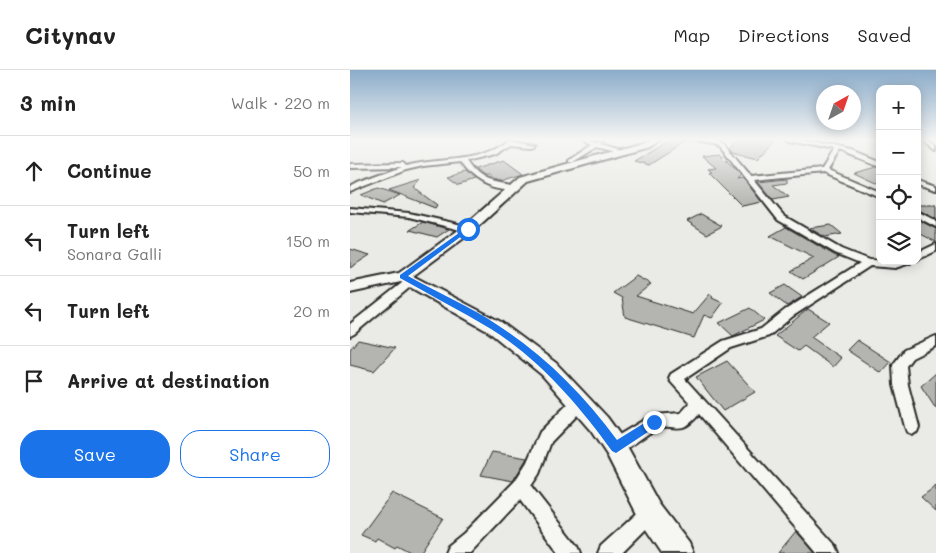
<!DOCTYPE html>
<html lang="en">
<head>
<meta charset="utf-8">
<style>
	:root { --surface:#fff; --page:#f6f6f6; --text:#222; --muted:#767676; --line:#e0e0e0; --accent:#1a73e8 }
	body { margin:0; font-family:Mali,sans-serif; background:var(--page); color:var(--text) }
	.controls { position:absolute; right:15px; top:15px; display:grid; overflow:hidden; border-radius:10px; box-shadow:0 2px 12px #0003 }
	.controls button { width:45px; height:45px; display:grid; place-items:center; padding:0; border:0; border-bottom:1px solid var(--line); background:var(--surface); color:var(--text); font:25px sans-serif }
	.compass { position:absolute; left:466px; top:15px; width:45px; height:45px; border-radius:50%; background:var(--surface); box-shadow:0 2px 12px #0003; rotate:40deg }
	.stop { position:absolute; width:15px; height:15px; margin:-11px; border:4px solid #1a73e8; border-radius:50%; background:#fff }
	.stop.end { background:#1a73e8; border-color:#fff; box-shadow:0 1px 5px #0008 }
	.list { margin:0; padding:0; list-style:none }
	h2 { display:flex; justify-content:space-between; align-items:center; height:65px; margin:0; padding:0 20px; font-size:21px }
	h2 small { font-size:16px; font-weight:400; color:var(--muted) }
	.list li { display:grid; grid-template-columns:32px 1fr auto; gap:15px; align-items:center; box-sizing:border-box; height:70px; padding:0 20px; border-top:1px solid var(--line) }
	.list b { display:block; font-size:19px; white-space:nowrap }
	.list p { margin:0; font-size:16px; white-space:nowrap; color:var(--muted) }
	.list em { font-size:16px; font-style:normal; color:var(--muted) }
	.actions { display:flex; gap:10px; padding:15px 20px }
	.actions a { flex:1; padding:11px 0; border:1px solid var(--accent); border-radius:20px; text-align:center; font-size:18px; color:var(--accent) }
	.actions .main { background:var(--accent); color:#fff }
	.icon { flex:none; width:28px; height:28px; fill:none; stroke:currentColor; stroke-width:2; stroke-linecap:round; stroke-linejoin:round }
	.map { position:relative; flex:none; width:586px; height:483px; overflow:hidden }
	header { display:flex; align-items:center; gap:30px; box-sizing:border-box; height:70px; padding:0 25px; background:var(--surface); border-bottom:1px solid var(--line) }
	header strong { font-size:24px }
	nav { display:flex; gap:28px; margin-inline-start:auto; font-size:18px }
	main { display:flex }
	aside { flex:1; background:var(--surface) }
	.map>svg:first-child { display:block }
</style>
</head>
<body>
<header>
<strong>Citynav</strong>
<nav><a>Map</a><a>Directions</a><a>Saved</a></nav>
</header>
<main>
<aside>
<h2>3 min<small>Walk · 220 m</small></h2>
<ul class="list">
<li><svg class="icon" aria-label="ahead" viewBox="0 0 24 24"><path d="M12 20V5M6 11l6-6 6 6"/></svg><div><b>Continue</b></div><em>50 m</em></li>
<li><svg class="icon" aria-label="left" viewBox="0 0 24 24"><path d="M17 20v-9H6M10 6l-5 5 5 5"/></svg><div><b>Turn left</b><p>Sonara Galli</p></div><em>150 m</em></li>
<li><svg class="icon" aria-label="left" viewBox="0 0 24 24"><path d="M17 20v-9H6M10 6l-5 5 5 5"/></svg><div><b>Turn left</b></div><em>20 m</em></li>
<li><svg class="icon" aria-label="arrive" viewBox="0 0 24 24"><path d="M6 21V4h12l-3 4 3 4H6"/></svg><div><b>Arrive at destination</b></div></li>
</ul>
<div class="actions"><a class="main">Save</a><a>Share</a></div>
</aside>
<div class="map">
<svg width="586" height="483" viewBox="0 0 586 483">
	<rect width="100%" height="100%" fill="#eaeae6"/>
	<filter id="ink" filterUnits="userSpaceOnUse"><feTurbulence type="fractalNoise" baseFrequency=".02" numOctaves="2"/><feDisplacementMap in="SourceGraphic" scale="10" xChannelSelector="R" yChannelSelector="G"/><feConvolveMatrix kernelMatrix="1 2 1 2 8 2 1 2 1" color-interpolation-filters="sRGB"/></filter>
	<g filter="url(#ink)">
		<path fill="#b4b4b1" stroke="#2b2b2b" d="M321 69 335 72 299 95 284 91Z
			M388 69H426L408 88 384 82 380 78Z
			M370 84 391 105 387 109 393 108 412 132 392 136 359 103 362 102 358 99 366 98 352 86Z
			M154 90 173 104 151 111 142 109 138 106H133L125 99Z
			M526 97 530 99V115L504 103Z
			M115 102 124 110 109 115 98 107Z
			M437 109V113L423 115 439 127 423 130 408 112Z
			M71 110 64 118 87 135 85 138 39 120Z
			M28 118 50 125 33 134 11 125Z
			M567 135H586V149L567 139Z
			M351 144 372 156 357 164 337 151Z
			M567 149 586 159V172L567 162Z
			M73 152 99 159 87 167 60 160Z
			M481 155 492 164 475 167 459 158Z
			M436 157 484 185 489 187 453 209 441 201 464 188 420 166Z
			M0 179 20 185 0 198Z
			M286 206 301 214 286 226 343 244 360 224 363 226 362 228 373 233 362 248 354 245 344 268 275 247 272 228 263 223Z
			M435 215 452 227 437 236 420 223Z
			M400 238 414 250 383 266 369 253Z
			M458 239 479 252 461 267 491 288 483 297 454 276 448 281 425 266Z
			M8 270 22 273 45 278 24 301 0 295V279Z
			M507 270 541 292 531 303 497 280Z
			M377 291 405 322 373 341 346 307Z
			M586 303V339L571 316Z
			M142 382 177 388 163 411 131 405Z
			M586 416V441L571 427Z
			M42 423 93 448 70 483H62L47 475 45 478 27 468 25 471 11 465Z
			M446 461 465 483H428Z"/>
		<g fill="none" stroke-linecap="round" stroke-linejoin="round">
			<g stroke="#2b2b2b" stroke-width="4">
				<path id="street" d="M160 69 185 74 182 76 161 74 145 84 116 91C131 114 143 111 167 116V120C142 122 123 112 110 92L73 96 56 100 0 122V117L6 114 52 97 0 98V94L53 93 56 96C91 87 130 94 160 69Z
					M230 69H237L246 73 253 71 251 74 277 82 274 84 247 77 223 92H219V90L242 75Z
					M329 69 365 70 374 74 401 106 472 99 484 80 440 71 437 69H446L503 81 530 92V97L490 81 478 100 530 122V127L473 103 404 110 434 146 491 179 519 190 562 191 560 193 545 198 520 196 443 246 419 266 381 278 335 309 486 476 489 483H467L349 344C329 369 324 350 305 360 291 367 279 379 265 385L259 383 257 377 259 371 299 347 304 345 331 343 340 333 321 312 319 308 321 304 373 271 411 259 435 240 510 193 485 183 428 150 370 76 364 74Z
					M571 69H577L586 76V81Z
					M567 110 586 116V120L567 114Z
					M0 138 59 143 121 157 122 159 118 162 59 147 0 142Z
					M567 141 586 151V157L567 147Z
					M586 174V181L567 190V183Z
					M61 208 65 209 66 211 65 213 4 264 0 266V254L57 209Z
					M586 266V276L562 288 556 296 558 315 569 357 567 362 562 364 557 362 555 357 544 315 543 295 554 280Z
					M230 325 235 327 237 332 235 337 201 372 189 404 181 416 228 476 231 483H209L170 430 120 483H95L98 476 114 463 165 411 177 392 190 362 225 327Z
					M300 434 306 437 309 443 306 449 272 483H248L251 476 294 437Z"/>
			</g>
			<g stroke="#2b2b2b" stroke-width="4">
				<path id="secondary" d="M300 69H309L298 77 178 111 122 162 63 206 151 252 206 293 257 347 273 369 309 434 339 473 343 483H312L291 452 257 385 241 361 192 305 139 262 51 212 0 223V213L49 203 114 156 170 107 292 73Z"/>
			</g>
			<use href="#street" fill="#f6f6f2" fill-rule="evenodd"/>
			<use href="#secondary" fill="#f6f6f2" fill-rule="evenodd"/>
		</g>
	</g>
	<linearGradient id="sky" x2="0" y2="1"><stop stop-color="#8bacca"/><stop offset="0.51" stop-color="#f6f6f4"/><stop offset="1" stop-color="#f6f6f4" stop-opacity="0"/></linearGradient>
	<rect width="586" height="136" fill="url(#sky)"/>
	<path fill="#1a73e8" d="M116 158 121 159 58 206C88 223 121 237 149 256 195 286 234 325 267 370L304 347 307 348 309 352 307 356 269 381 266 383 262 381C229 335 189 289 141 259 111 241 80 225 50 208V205Z"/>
</svg>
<div class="controls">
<button>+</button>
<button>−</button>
<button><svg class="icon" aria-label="locate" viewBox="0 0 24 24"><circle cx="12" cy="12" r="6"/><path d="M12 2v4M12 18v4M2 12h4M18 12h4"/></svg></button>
<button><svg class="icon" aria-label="layers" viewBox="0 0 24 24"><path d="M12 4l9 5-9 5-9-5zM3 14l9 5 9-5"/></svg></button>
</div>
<svg class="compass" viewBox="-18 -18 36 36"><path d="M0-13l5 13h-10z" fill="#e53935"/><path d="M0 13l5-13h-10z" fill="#767676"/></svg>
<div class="stop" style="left:118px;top:159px"></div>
<div class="stop end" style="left:304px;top:352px"></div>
</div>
</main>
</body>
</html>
